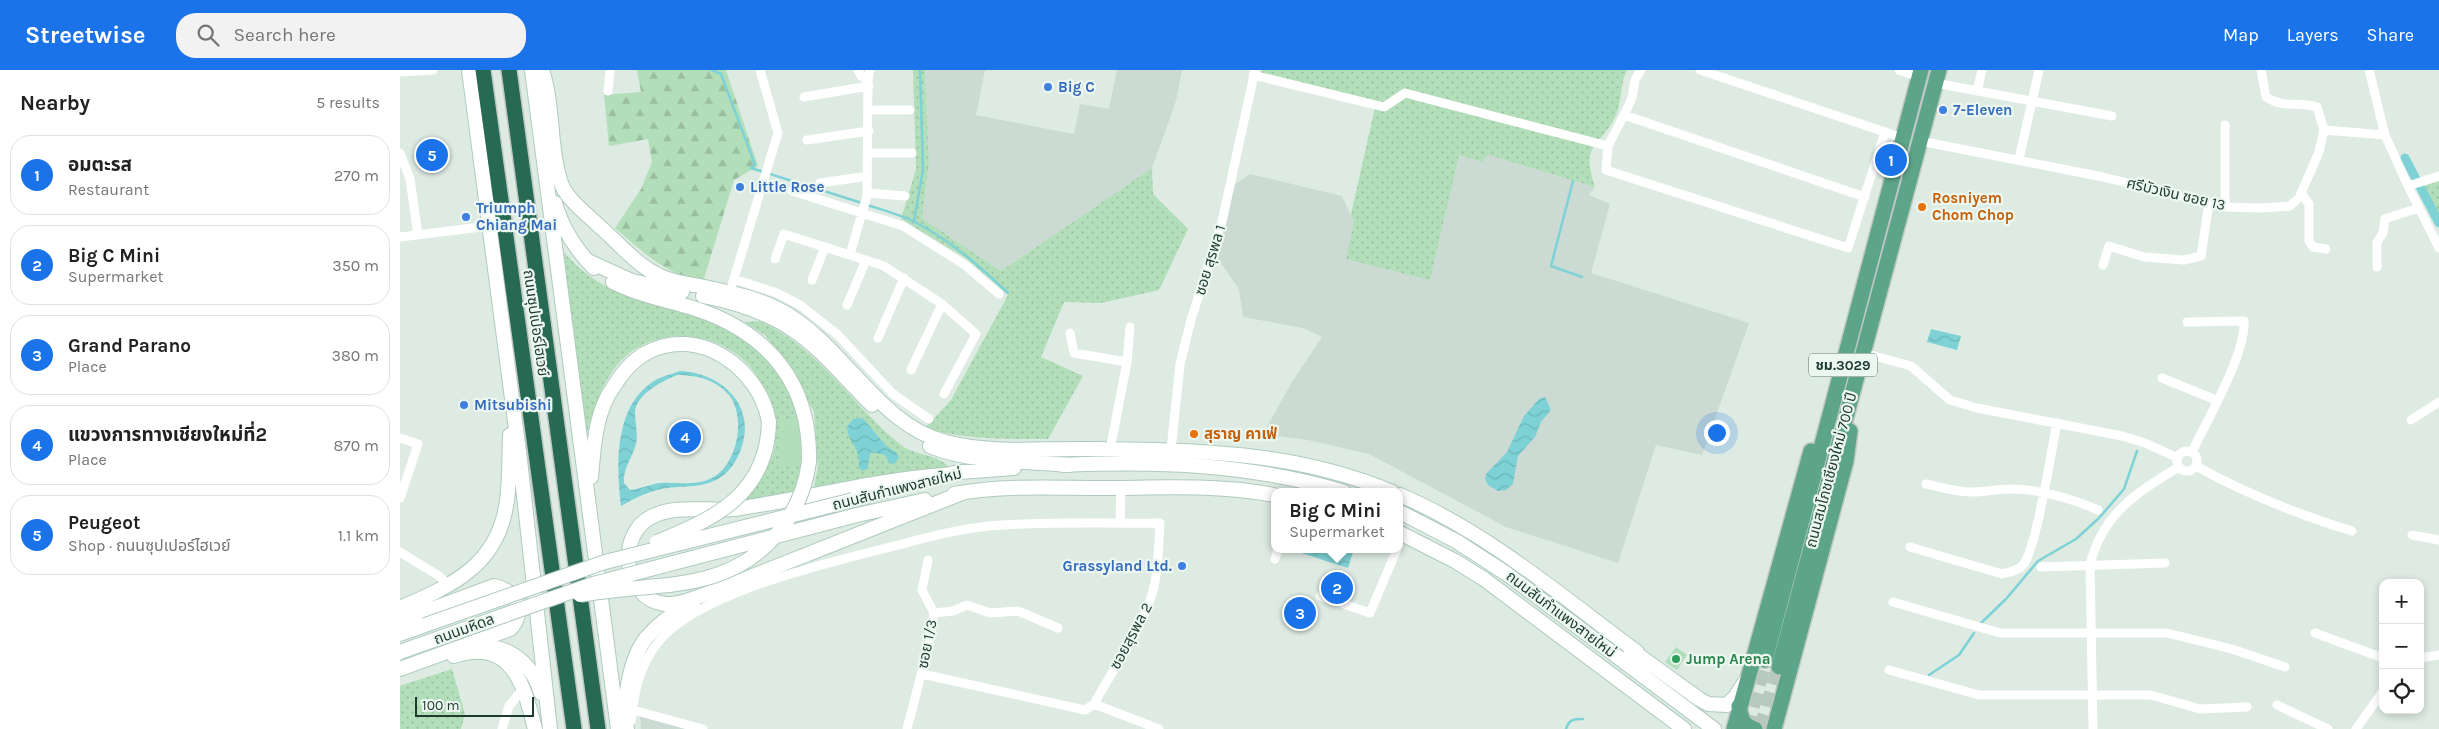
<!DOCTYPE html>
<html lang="en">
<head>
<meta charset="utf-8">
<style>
	:root { --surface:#fff; --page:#f2f2f2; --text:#222; --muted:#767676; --line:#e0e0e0; --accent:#1a73e8 }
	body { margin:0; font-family:Karla,"Noto Sans Thai",sans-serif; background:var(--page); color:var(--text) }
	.controls { position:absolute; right:15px; bottom:15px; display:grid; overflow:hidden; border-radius:10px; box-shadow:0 2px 8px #0003 }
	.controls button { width:45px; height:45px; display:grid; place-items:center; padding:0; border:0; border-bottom:1px solid var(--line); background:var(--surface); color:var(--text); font:25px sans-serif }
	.scale { position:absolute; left:15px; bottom:12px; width:119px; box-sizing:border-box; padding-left:5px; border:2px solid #1d3b30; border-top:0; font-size:14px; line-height:18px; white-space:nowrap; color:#1d3b30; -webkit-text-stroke:4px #edf7f1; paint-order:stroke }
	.you { position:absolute; left:1316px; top:362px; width:18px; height:18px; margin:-12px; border:4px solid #fff; border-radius:50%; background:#1a73e8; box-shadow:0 0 0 8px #1a73e833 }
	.badge { display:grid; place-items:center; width:32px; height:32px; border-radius:50%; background:var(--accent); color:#fff; font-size:16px; font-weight:700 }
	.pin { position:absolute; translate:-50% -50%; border:2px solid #fff; box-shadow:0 1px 5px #0006 }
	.popup { position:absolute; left:871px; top:418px; width:132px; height:65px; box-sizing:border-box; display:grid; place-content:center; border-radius:10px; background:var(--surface); filter:drop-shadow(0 1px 4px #0005); font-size:16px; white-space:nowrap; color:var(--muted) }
	.popup b { font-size:19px; color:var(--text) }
	.popup::after { content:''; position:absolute; left:50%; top:100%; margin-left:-10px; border:10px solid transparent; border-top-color:var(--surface) }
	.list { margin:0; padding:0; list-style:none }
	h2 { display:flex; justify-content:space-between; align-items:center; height:65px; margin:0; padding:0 20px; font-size:21px }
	h2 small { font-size:16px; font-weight:400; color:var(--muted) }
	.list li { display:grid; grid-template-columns:32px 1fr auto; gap:15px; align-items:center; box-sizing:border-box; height:80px; margin:0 10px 10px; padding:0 10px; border:1px solid var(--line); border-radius:20px }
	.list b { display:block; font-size:19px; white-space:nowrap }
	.list p { margin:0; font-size:16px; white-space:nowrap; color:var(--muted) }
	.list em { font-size:16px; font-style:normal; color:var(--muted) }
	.icon { flex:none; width:28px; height:28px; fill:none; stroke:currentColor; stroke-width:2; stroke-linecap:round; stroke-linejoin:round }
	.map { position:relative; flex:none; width:2039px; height:659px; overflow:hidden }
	header { display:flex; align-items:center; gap:30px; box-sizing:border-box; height:70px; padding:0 25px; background:var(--accent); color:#fff }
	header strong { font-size:24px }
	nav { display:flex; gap:28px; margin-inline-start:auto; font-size:18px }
	.search { width:350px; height:45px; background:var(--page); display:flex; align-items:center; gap:12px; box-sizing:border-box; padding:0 18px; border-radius:20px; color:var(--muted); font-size:19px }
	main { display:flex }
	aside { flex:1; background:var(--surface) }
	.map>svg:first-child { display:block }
</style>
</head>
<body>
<header>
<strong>Streetwise</strong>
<div class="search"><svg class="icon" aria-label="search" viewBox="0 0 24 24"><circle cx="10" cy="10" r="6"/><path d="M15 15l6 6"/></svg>Search here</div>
<nav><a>Map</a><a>Layers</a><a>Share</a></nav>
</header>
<main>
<aside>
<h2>Nearby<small>5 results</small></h2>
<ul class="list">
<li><span class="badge">1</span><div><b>อมตะรส</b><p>Restaurant</p></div><em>270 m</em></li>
<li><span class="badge">2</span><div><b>Big C Mini</b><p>Supermarket</p></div><em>350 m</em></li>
<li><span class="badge">3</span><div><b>Grand Parano</b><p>Place</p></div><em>380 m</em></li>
<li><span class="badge">4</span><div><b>แขวงการทางเชียงใหม่ที่2</b><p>Place</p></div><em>870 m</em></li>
<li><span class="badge">5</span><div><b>Peugeot</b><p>Shop · ถนนซุปเปอร์ไฮเวย์</p></div><em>1.1 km</em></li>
</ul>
</aside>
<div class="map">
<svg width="2039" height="659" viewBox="0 0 2039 659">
	<defs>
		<pattern id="grass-dots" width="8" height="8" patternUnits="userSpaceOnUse" patternTransform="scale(1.25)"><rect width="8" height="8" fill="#b3deba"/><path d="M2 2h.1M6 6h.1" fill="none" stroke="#9abfa0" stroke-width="1.8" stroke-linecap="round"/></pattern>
		<pattern id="forest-firs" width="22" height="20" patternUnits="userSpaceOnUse" patternTransform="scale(1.25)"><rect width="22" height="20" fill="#b3deba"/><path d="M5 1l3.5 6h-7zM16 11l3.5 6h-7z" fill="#9abfa0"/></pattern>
		<pattern id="water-waves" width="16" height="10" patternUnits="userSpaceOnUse" patternTransform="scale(1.25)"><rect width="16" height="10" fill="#7ed2d6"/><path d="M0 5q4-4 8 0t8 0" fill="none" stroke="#6cb5b8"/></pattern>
	</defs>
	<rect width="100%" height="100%" fill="#ddebe3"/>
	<path fill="#cbdad2" d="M525 0H585L576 45 674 64 680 34 709 39 717 0H782L776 31 752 98 601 201 522 148 529 93Z
		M1059 85 1082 92 1088 85 1195 117 1189 125 1210 134 1191 203 1349 253 1302 385 1256 375 1218 493 1106 457 969 384 908 370 863 364 892 312 922 267 903 258 843 247 839 219 816 186 834 115 850 104 942 126 954 152Z
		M240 646 285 659H241Z"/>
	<path fill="url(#grass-dots)" d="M513 0H525L529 93 522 148 601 201 752 98 753 124 788 159 759 220 701 233 664 232 641 287 683 306 648 369C606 369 566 370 525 358L551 330 608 225 567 189 501 149 516 99Z
		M862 0H1227C1220 14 1222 31 1216 45 1200 79 1180 71 1195 117L1088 85 1082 92 1059 85 1030 210 946 189 954 153 951 144 976 33 861 3Z
		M2039 111V157L2017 118Z
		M164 182C211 238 269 230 329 260 336 264 346 267 352 272 378 293 390 322 403 351H380L403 394 392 426 343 432C355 415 368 401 374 380 376 371 375 359 374 350 366 297 325 262 271 267 256 268 238 275 226 286 201 308 193 343 184 373Z
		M359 251C418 276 452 336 501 375 515 386 536 383 549 397L413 422 418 397 414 342 389 295 365 265 344 252Z
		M52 599 65 644 61 659H0V616Z"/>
	<path fill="url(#forest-firs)" d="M237 0H326L358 96 334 110 303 212C264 203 244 183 215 158L241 119 252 92 248 69 209 76 204 25 241 22Z"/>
	<path fill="#b3deba" d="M380 351H403V394H380Z
		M1276 577 1287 585 1277 600 1265 592Z"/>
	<path fill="url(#water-waves)" fill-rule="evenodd" d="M1531 259 1561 266 1557 280 1527 272Z
		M280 301C321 303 357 335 341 379 337 389 333 397 325 404 307 419 288 415 267 418 251 420 235 428 221 436 216 395 214 336 254 311 262 306 272 304 280 301ZM277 305C296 305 315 309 329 325 347 348 337 397 310 409 293 416 277 412 260 413 250 414 241 419 230 420L224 413C223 398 231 390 235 377 239 366 235 353 235 342 236 324 263 311 277 305Z
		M1145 327 1151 340 1141 352 1135 367 1118 386 1113 414 1106 420 1098 421 1088 415 1085 409 1086 404 1107 382 1124 346 1139 329Z
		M463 348 487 377 496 382 499 387 495 394 489 393 485 385 471 382 467 399 463 401 459 398C460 374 449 376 447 357L453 349Z
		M889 479H954L948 498Z"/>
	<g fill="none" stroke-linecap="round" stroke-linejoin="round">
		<path stroke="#7ed2d6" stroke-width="2.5" d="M312 0 321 4 355 95 351 98 462 133
			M1173 111 1151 196 1182 207
			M467 135C483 140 501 145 515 152 550 170 580 196 608 223
			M514 151 523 100 520 0
			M1579 555 1606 529 1638 491 1676 469 1699 448 1724 419 1737 381
			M1529 605 1559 585 1574 563
			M1166 659C1169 649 1174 649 1183 649"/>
		<path stroke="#7ed2d6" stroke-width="9" d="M2005 88 2039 153"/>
		<path stroke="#b7c8bf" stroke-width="15" stroke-dasharray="15 8" stroke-linecap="butt" d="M1346 659 1365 590
			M1361 659 1379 597"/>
		<g stroke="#afcbbe" stroke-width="16">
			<path id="secondary" d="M69 0 120 390 150 659
				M132 0 218 659
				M142 0C154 36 149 77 161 113 167 130 187 144 199 156 218 172 237 196 260 206 272 212 287 214 300 216 328 222 355 227 380 240 443 273 477 355 546 372 588 383 635 379 677 379 786 380 889 379 992 422
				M155 133C162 158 176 180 194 198
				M188 191 232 211 282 222
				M213 212C239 225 266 230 293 238 368 262 411 313 409 392
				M303 226C334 232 367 242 393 260 423 280 446 310 472 335
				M530 376C569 393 627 391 670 395
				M663 395C758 391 852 394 944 422
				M544 405C475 410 408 428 341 438 312 443 277 433 251 447 216 465 223 529 265 534 283 535 304 524 320 519L562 423
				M191 407C194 376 195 342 214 316 222 303 233 290 246 283 299 254 360 299 369 352
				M536 407 559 402 614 398
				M554 424C601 415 651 418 699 418 757 418 817 414 874 425
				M1000 425C1087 462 1161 526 1237 582
				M453 430 489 420
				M1000 442 1056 471 1107 504 1314 659
				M457 445 525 430
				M1000 463 1055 491 1084 509 1284 659
				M0 538C53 515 99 495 107 430 110 409 109 386 110 365
				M0 551 94 516C116 520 127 542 110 559L0 599
				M0 564 25 555
				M92 577C117 581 134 599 141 623
				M1230 579 1299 629 1308 634 1327 635 1335 627 1346 610
				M54 586C112 567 124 615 135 659
				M227 659C223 632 229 590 246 568 258 554 276 541 293 533"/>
		</g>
		<g stroke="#c0c8c5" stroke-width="18">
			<path id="primary" d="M1365 590 1521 0
				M1379 597 1539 0
				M1339 636C1341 648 1343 656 1355 659
				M1334 659 1411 381
				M1374 659 1446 391 1450 361"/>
		</g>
		<g stroke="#c0c8c5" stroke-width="18">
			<path id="highway" d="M83 0 174 659
				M109 0 198 659"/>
		</g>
		<path stroke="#fff" stroke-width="9" d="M458 0 461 6 468 10
			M1241 0 1235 10 1232 28 1224 45 1208 76 1206 100 1448 178 1485 62
			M1300 0 1503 68
			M1499 0 1519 7
			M1861 0 1866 27C1887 40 1895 30 1917 37L1924 60
			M1969 0 1985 65 2008 116 2039 178
			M0 2 33 0
			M853 5 984 37 1005 23 1208 76
			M1535 13 1712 46
			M208 21 210 0
			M1577 21 1582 0
			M404 27 469 16
			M469 40H510
			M1224 45 1465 127
			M1825 55V137
			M1924 60 1985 65
			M407 70 469 61
			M1520 71 1703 107 1825 137 1861 138 1890 136 1899 128 1919 82 1924 60
			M0 83 10 109 18 165
			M469 83H512
			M1619 89 1639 0
			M420 113 468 106
			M2008 116 2039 106
			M392 121 503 156 565 195 599 224
			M467 123 505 126
			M1901 123 1909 134V171L1913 177 1926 179
			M0 167 89 156
			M450 184 467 126 468 10 470 0
			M375 189 384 164 484 196 542 234 576 264 544 324
			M1703 195 1709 176 1744 187 1784 190 1801 186 1809 133
			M1977 197V172L1983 163 1985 149 2018 138
			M334 209 377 223 400 235 438 265 493 324 529 349
			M412 210 425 177
			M332 215 378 63 360 0
			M447 235 466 190
			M1787 252 1844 251C1846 284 1807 350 1792 382
			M670 263 674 283 727 292
			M478 268 504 208
			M1463 283 1511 296 1550 330 1577 338 1722 366 1745 373 1778 388
			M511 300 542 234
			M1762 308 1816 330
			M2011 350 2039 332
			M0 368 18 374 0 428
			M710 380 727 292 730 257
			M771 380 780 294 791 250 822 152 855 0
			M1777 391a10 10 0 1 1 20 0a10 10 0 1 1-20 0Z
			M1796 396C1846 424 1897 444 1952 461
			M1526 414C1541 417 1556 422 1572 422 1585 422 1598 419 1611 419 1641 419 1670 428 1698 440
			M720 453 721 418
			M2012 465 2039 470
			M1510 477 1602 504C1609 502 1618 501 1623 495 1637 477 1651 381 1657 353
			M0 482 39 506 50 516
			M875 489 878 479
			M1641 497 1765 493
			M920 526 970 543 997 479
			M1493 532 1600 563H1767L1832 579 1885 597
			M534 543 553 541 567 535 590 543 618 541 658 558
			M1915 563 1983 588
			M2020 588 2039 585
			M1489 600 1579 625H1751L1800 639 1847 637
			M694 634 759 659
			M1877 635 1928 659
			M233 640 303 659
			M231 651C234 622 240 593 260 570 300 523 418 496 478 480 515 471 551 460 589 456 645 451 704 454 760 453 758 478 759 506 750 530 738 565 712 601 694 634L685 640 522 604
			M102 659 109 636 124 618
			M507 659 529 574 534 543 522 520 528 490
			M1693 659 1690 495C1702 445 1736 422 1779 397
			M1956 659 1983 621"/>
		<use href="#secondary" stroke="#fff" stroke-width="14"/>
		<use href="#primary" stroke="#5da58a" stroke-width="15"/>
		<use href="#highway" stroke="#276a54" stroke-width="15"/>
		<g stroke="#afcbbe" stroke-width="16" stroke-linecap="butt">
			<path id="secondary-bridge" d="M257 472C316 448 367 424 369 352
				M180 525C251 511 325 526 377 464 395 443 405 420 409 392
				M25 555 205 492 453 430
				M0 582 193 514 457 445"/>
		</g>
		<use href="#secondary-bridge" stroke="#fff" stroke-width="14"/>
	</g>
	<g fill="#3f7fe0" stroke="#edf7f1" stroke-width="2">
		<circle cx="648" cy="17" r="5"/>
		<circle cx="1543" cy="40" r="5"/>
		<circle cx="340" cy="117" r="5"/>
		<circle cx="66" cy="147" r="5"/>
		<circle cx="64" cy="335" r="5"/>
		<circle cx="782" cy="496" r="5"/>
	</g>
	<g fill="#e8710a" stroke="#edf7f1" stroke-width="2">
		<circle cx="1522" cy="137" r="5"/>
		<circle cx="794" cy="364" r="5"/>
	</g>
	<circle fill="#2e9e5b" stroke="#edf7f1" stroke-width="2" cx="1276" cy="589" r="5"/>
	<g text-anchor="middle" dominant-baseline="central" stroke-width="4.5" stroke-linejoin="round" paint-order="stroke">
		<rect fill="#edf7f1" stroke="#5b736a" stroke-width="1" x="1409" y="283.5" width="68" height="23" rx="4"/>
		<g font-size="14" font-weight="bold" fill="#1d3b30">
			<text x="1443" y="295">ชม.3029</text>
		</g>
		<g font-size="15" font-weight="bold" fill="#366cbe" stroke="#edf7f1" text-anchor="start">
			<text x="658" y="17">Big C</text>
			<text x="1553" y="40">7-Eleven</text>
			<text x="350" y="117">Little Rose</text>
			<text x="76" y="138">Triumph<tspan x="76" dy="17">Chiang Mai</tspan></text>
			<text x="74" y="335">Mitsubishi</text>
			<text x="772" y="496" text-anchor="end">Grassyland Ltd.</text>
		</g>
		<g font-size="15" fill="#1d3b30" stroke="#edf7f1">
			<text transform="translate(1776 124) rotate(13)">ศรีบัวเงิน ซอย 13</text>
			<text transform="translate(810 190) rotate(-73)">ซอย สุรพล 1</text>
			<text transform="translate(136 253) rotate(82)">ถนนซุปเปอร์ไฮเวย์</text>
			<text transform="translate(1431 400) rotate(-75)">ถนนสมโภชเชียงใหม่ 700 ปี</text>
			<text transform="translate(497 419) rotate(-14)">ถนนสันกำแพงสายใหม่</text>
			<text transform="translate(1161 544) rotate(37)">ถนนสันกำแพงสายใหม่</text>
			<text transform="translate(64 559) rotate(-20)">ถนนมหิดล</text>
			<text transform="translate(731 566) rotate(-62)">ซอยสุรพล 2</text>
			<text transform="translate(527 574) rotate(-79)">ซอย 1/3</text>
		</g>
		<g font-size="15" font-weight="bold" fill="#c56008" stroke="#edf7f1" text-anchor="start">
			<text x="1532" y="128">Rosniyem<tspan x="1532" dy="17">Chom Chop</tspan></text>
			<text x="804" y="364">สุราญ คาเฟ่</text>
		</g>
		<g font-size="15" font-weight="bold" fill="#27864d" stroke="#edf7f1" text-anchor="start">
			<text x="1286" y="589">Jump Arena</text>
		</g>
	</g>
</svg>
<div class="controls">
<button>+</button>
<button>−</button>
<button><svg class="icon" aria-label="locate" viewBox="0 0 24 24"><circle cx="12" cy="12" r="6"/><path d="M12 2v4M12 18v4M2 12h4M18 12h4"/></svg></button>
</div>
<div class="scale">100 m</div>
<div class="you"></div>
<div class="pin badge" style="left:1491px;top:90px">1</div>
<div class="pin badge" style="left:937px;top:518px">2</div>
<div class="popup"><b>Big C Mini</b>Supermarket</div>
<div class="pin badge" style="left:900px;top:543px">3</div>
<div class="pin badge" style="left:285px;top:367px">4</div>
<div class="pin badge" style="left:32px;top:85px">5</div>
</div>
</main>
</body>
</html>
